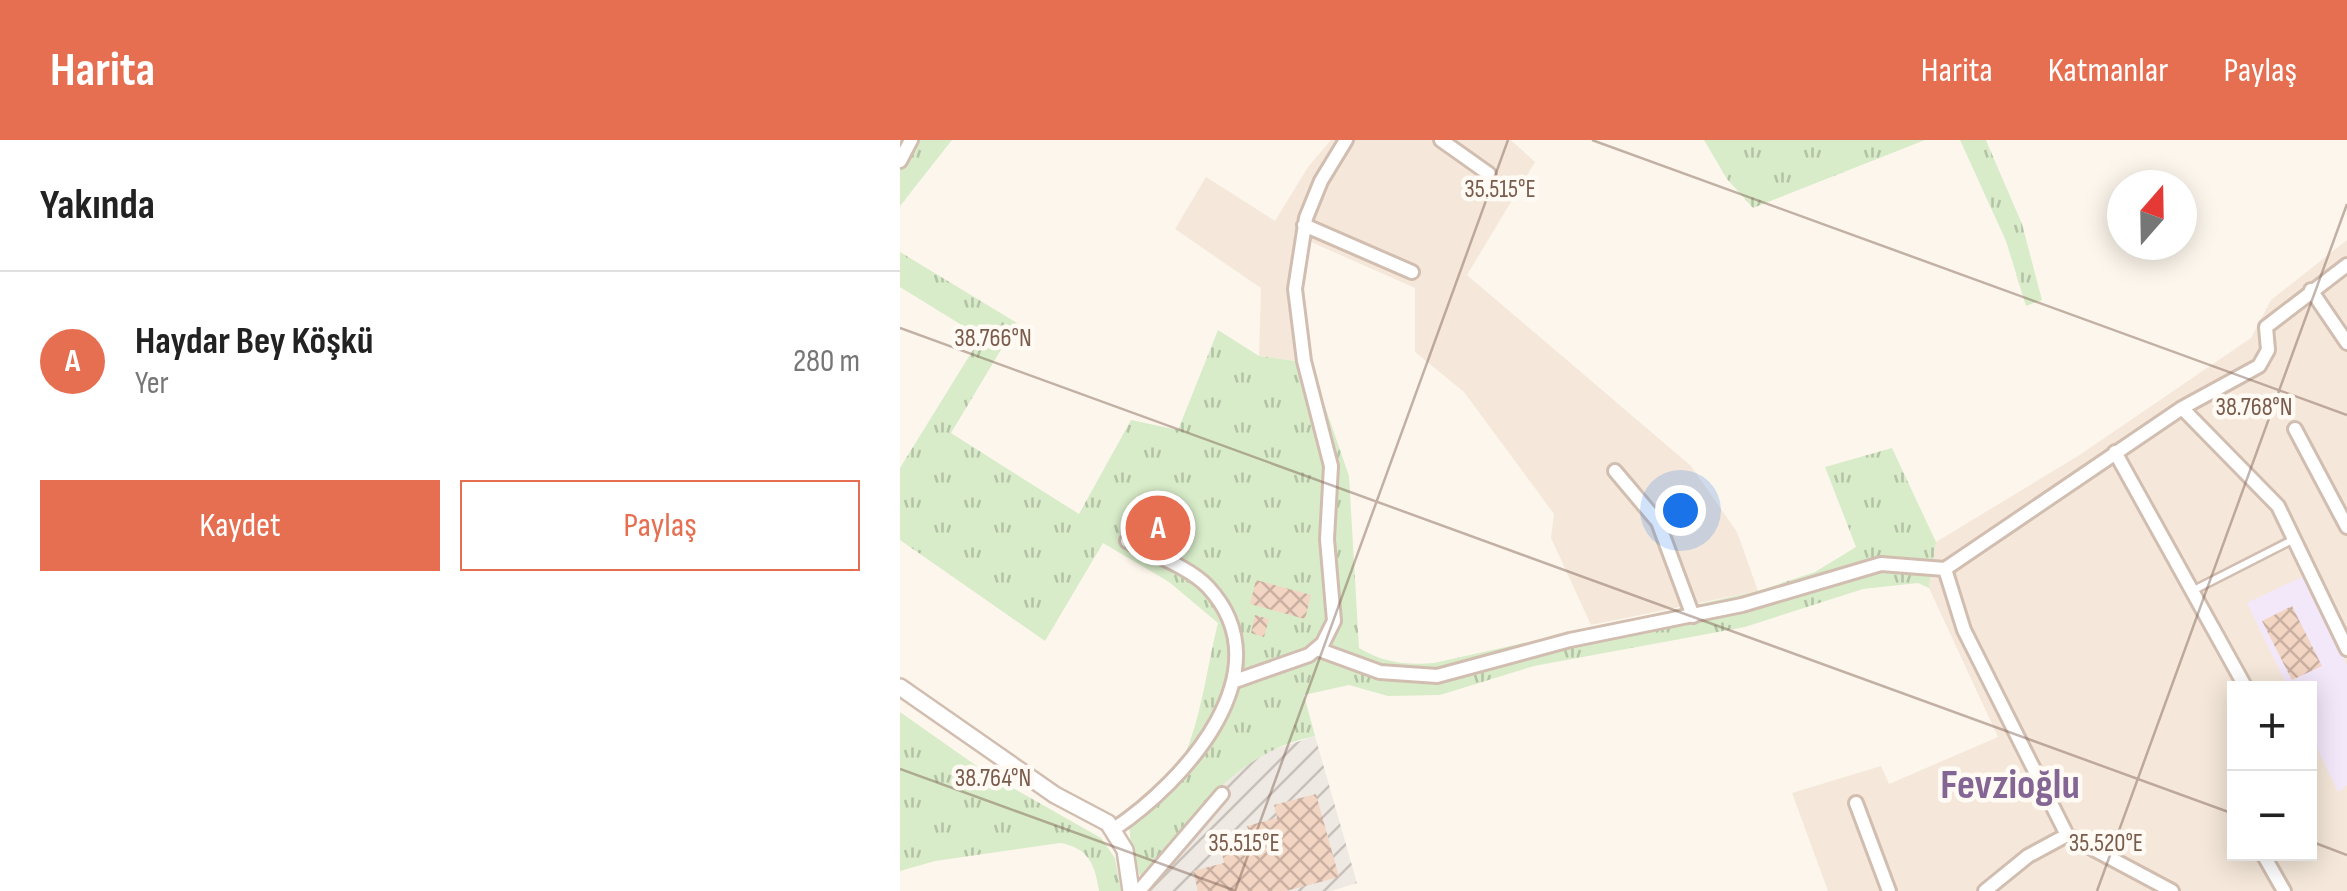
<!DOCTYPE html>
<html lang="tr">
<head>
<meta charset="utf-8">
<style>
	:root { --surface:#fff; --page:#f6f6f6; --text:#222; --muted:#767676; --line:#e0e0e0; --accent:#e76f51 }
	body { margin:0; font-family:"Sofia Sans Condensed",sans-serif; background:var(--page); color:var(--text) }
	.controls { position:absolute; right:30px; bottom:30px; display:grid; overflow:hidden; border-radius:0px; box-shadow:0 5px 25px #0003 }
	.controls button { width:90px; height:90px; display:grid; place-items:center; padding:0; border:0; border-bottom:2px solid var(--line); background:var(--surface); color:var(--text); font:50px sans-serif }
	.compass { position:absolute; left:1207px; top:30px; width:90px; height:90px; border-radius:50%; background:var(--surface); box-shadow:0 5px 25px #0003; rotate:20deg }
	.you { position:absolute; left:780px; top:370px; width:35px; height:35px; margin:-25px; border:8px solid #fff; border-radius:50%; background:#1a73e8; box-shadow:0 0 0 15px #1a73e833 }
	.badge { display:grid; place-items:center; width:65px; height:65px; border-radius:50%; background:var(--accent); color:#fff; font-size:32px; font-weight:700 }
	.pin { position:absolute; translate:-50% -50%; border:5px solid #fff; box-shadow:0 2px 10px #0006 }
	.list { margin:0; padding:0; list-style:none }
	h2 { display:flex; justify-content:space-between; align-items:center; height:130px; margin:0; padding:0 40px; font-size:42px }
	h2 small { font-size:32px; font-weight:400; color:var(--muted) }
	.list li { display:grid; grid-template-columns:65px 1fr auto; gap:30px; align-items:center; box-sizing:border-box; height:180px; padding:0 40px; border-top:2px solid var(--line) }
	.list b { display:block; font-size:38px; white-space:nowrap }
	.list p { margin:0; font-size:32px; white-space:nowrap; color:var(--muted) }
	.list em { font-size:32px; font-style:normal; color:var(--muted) }
	.actions { display:flex; gap:20px; padding:30px 40px }
	.actions a { flex:1; padding:22px 0; border:2px solid var(--accent); border-radius:0px; text-align:center; font-size:35px; color:var(--accent) }
	.actions .main { background:var(--accent); color:#fff }
	.map { position:relative; flex:none; width:1447px; height:751px; overflow:hidden }
	header { display:flex; align-items:center; gap:60px; box-sizing:border-box; height:140px; padding:0 50px; background:var(--accent); color:#fff }
	header strong { font-size:48px }
	nav { display:flex; gap:55px; margin-inline-start:auto; font-size:35px }
	main { display:flex }
	aside { flex:1; background:var(--surface) }
	.map>svg:first-child { display:block }
</style>
</head>
<body>
<header>
<strong>Harita</strong>
<nav><a>Harita</a><a>Katmanlar</a><a>Paylaş</a></nav>
</header>
<main>
<aside>
<h2>Yakında<small></small></h2>
<ul class="list">
<li><span class="badge">A</span><div><b>Haydar Bey Köşkü</b><p>Yer</p></div><em>280 m</em></li>
</ul>
<div class="actions"><a class="main">Kaydet</a><a>Paylaş</a></div>
</aside>
<div class="map">
<svg width="1447" height="751" viewBox="0 0 1447 751">
	<defs>
		<pattern id="industrial-furrows" width="10" height="10" patternUnits="userSpaceOnUse" patternTransform="scale(2.5)"><rect width="10" height="10" fill="#efe9e4"/><path d="M-1 1l2-2M0 10L10 0M9 11l2-2" fill="none" stroke="#c7c0bb"/></pattern>
		<pattern id="grass-tufts" width="24" height="20" patternUnits="userSpaceOnUse" patternTransform="scale(2.5)"><rect width="24" height="20" fill="#d8ecc9"/><path d="M3 7l-1-3M5 7V3M7 7l1-3M15 17l-1-3M17 17v-4M19 17l1-3" fill="none" stroke="#b4c2a5"/></pattern>
		<pattern id="building-cross-hatch" width="8" height="8" patternUnits="userSpaceOnUse" patternTransform="scale(2.5)"><rect width="8" height="8" fill="#f3d5c3"/><path d="M0 0l8 8M0 8l8-8" fill="none" stroke="#cab0a1"/></pattern>
	</defs>
	<rect width="100%" height="100%" fill="#fdf6ec"/>
	<path fill="#f5e8da" fill-rule="evenodd" d="M431 0H611L635 22 567 135 791 326 837 392 858 451 691 485 651 398 654 374 564 252 515 212V148L411 102 400 157 410 223 359 216 361 148 275 89 306 37 375 81 408 27Z
		M1447 100V751H928L892 653 981 626 989 644 1098 597 1029 448 1036 402 1178 316 1351 198 1371 160ZM1334 548H1410V714H1334Z"/>
	<path fill="url(#industrial-furrows)" d="M415 596 457 743 431 751H244L264 714 328 637 361 614Z"/>
	<path fill="#f3e8fa" d="M1404 436 1447 525V645L1438 652 1410 593V548H1388L1347 463Z"/>
	<path fill="url(#grass-tufts)" d="M2 0H52L0 66V3Z
		M804 0H803H1025L853 68 827 39Z
		M1060 0H1086L1088 5 1122 84 1142 160 1126 166 1106 101Z
		M0 112 117 183 51 293 179 374 231 280 278 290 318 190 359 216 410 223 449 336 459 508C484 523 506 525 534 523L858 451 915 432 956 407 925 327 992 308 1036 402 1029 448 1018 443 963 449 845 487 634 526 540 555 488 556 449 545 404 555 415 596C333 613 291 678 243 742 233 722 221 679 239 660 257 641 279 632 289 604 303 566 308 522 318 483L269 442 203 403 145 501 0 400V328L81 197 0 147Z
		M0 572 88 634 201 698 215 718 221 751H199C195 725 189 708 160 703L35 721 0 731Z"/>
	<path fill="url(#building-cross-hatch)" d="M258 357 269 359 267 369 278 371 270 411 238 405 245 366 257 368Z
		M356 440 411 455 405 479 350 464Z
		M1392 466 1422 526 1392 540 1362 481Z
		M355 475 369 479 364 497 351 493Z
		M416 654 439 737 386 751H298L293 731 324 723 321 708 351 700 347 686 377 678 374 665Z"/>
	<g fill="none" stroke-linecap="round" stroke-linejoin="round">
		<g stroke="#d1beb0" stroke-width="11">
			<path id="service" d="M1292 451 1392 400"/>
		</g>
		<g stroke="#d1beb0" stroke-width="18">
			<path id="minor" d="M541 0 589 34
				M0 21 11 0
				M404 85 512 132
				M1411 150 1447 203
				M1282 268 1378 366 1447 509
				M1395 289 1447 387
				M1215 312 1346 548
				M715 331 758 382 793 476
				M1045 429 1064 490 1167 695 1272 751
				M417 509 480 532 537 536 670 500 842 465 981 424 1045 429 1282 268 1359 226 1368 210 1366 187 1447 125
				M335 541 409 515 423 503 434 481 427 399 431 326 404 221 395 149 406 78 421 41 446 0
				M956 663 989 751
				M214 689C284 642 386 531 308 447 288 426 253 415 227 401
				M1363 714 1384 751
				M239 751 322 654
				M1085 751 1128 716 1167 695"/>
		</g>
		<g stroke="#d1beb0" stroke-width="20">
			<path id="tertiary" d="M0 547 155 655 208 683 225 710 231 751"/>
		</g>
		<use href="#service" stroke="#fff" stroke-width="6"/>
		<use href="#minor" stroke="#fff" stroke-width="12"/>
		<use href="#tertiary" stroke="#fff" stroke-width="15"/>
	</g>
	<path fill="none" stroke="#7a5c4d" stroke-width="2.5" stroke-opacity="0.45" d="M692 0 1447 275M0 188 1334 674M0 629 336 751M1410 701 1447 715M335 751 608 0M1197 751 1447 64"/>
	<g text-anchor="middle" dominant-baseline="central" stroke-width="9" stroke-linejoin="round" paint-order="stroke">
		<g font-size="42" font-weight="bold" fill="#846695" stroke="#fffaf3">
			<text x="1110" y="645">Fevzioğlu</text>
		</g>
	</g>
	<g font-size="25" text-anchor="middle" fill="#7a5c4d" stroke="#fffaf3" stroke-width="9" stroke-linejoin="round" paint-order="stroke">
		<text x="600" y="57">35.515°E</text>
		<text x="93" y="206">38.766°N</text>
		<text x="1354" y="275">38.768°N</text>
		<text x="93" y="646">38.764°N</text>
		<text x="344" y="711">35.515°E</text>
		<text x="1206" y="711">35.520°E</text>
	</g>
</svg>
<div class="controls">
<button>+</button>
<button>−</button>
</div>
<svg class="compass" viewBox="-18 -18 36 36"><path d="M0-13l5 13h-10z" fill="#e53935"/><path d="M0 13l5-13h-10z" fill="#767676"/></svg>
<div class="you"></div>
<div class="pin badge" style="left:258px;top:388px">A</div>
</div>
</main>
</body>
</html>
